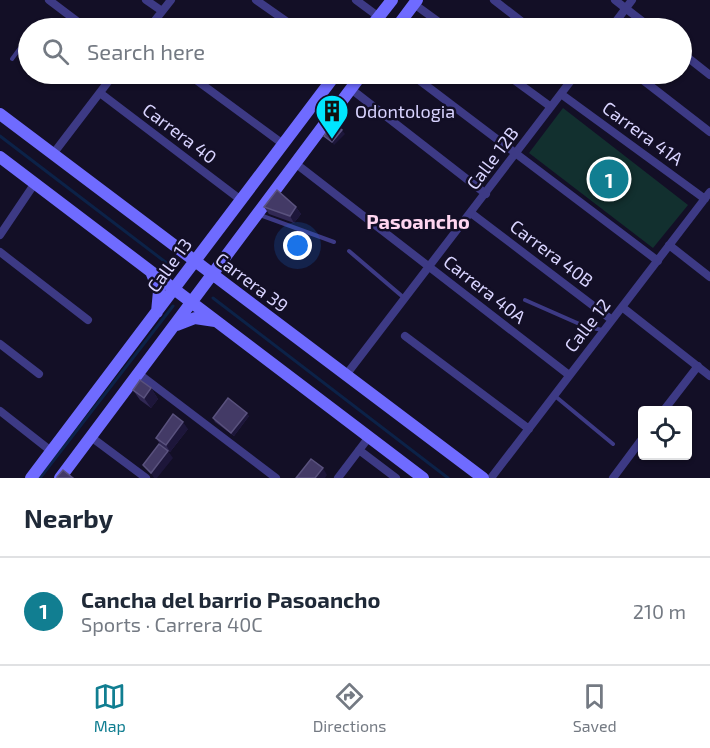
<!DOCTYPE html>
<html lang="en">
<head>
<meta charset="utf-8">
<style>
	:root { --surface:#fff; --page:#f2f2f3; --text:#1f2937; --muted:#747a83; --line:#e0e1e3; --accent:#117e91 }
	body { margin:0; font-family:"Exo 2",sans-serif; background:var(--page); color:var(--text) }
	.controls { position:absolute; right:18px; bottom:18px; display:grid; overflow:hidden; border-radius:6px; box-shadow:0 2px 4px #0004 }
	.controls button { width:54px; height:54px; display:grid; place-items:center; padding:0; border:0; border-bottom:2px solid var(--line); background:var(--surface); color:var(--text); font:30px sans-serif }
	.you { position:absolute; left:298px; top:246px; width:21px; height:21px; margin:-15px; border:4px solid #fff; border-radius:50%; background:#1a73e8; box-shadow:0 0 0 9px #1a73e833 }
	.badge { display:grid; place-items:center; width:39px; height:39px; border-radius:50%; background:var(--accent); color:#fff; font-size:20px; font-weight:700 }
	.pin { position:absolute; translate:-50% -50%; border:3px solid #fff; box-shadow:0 2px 6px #0006 }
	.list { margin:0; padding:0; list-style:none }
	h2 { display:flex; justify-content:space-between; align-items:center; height:78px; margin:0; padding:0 24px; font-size:26px }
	h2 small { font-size:20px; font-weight:400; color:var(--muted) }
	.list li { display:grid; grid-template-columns:39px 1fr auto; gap:18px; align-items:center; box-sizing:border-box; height:108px; padding:0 24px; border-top:2px solid var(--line) }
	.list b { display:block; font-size:22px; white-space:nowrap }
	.list p { margin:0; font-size:20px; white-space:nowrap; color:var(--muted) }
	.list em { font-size:20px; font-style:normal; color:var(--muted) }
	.icon { flex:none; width:33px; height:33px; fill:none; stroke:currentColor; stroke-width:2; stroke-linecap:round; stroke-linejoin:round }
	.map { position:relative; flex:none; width:710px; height:478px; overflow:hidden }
	.search { position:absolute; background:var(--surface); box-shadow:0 2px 4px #0004; left:18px; right:18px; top:18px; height:66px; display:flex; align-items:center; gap:15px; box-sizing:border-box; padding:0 21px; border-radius:33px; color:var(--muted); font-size:22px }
	.sheet { height:186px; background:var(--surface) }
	nav { display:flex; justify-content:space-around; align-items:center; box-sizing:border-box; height:84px; border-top:2px solid var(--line); background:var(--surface); font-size:16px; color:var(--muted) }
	nav a { display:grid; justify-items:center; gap:3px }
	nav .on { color:var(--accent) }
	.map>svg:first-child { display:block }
</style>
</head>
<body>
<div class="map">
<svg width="710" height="478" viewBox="0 0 710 478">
	<rect width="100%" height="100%" fill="#130f26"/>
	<path fill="#12302f" d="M563 108 688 205 653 248 529 153Z"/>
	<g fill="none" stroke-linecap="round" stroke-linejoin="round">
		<path stroke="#0c2248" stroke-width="3" d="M0 136 168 264
			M213 298 448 478
			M40 478 173 306"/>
		<path stroke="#3d3a85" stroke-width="4" d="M12 59 28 37
			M94 74 107 82
			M260 215 334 242
			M349 251 403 297
			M525 300 584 326 602 330
			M555 396 613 444"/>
		<path stroke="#3d3a85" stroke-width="8" d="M49 0 86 28
			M146 0 162 11
			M256 0 296 28
			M356 0 379 17
			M494 0 530 28
			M615 0 651 28
			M414 4 447 28
			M149 28 171 0
			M611 28 632 0
			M682 53 710 75
			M188 74 283 144
			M411 74 658 261
			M506 74 551 107
			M635 74 710 132
			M351 89 486 194
			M100 93 241 200
			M561 94 705 199
			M53 154 114 74
			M295 163 569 375
			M471 213 612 320
			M0 235 35 183
			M669 245 710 277
			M0 252 88 320
			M622 307 710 376
			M405 336 529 429
			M0 344 39 374
			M139 374 276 478
			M346 375 576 74
			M664 410 698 366
			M0 411 51 451
			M91 437 146 478
			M359 450 396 478
			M338 478 369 437
			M491 478 710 192
			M613 478 642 439"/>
		<path stroke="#6f6bff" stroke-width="12" d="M370 28 392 0
			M396 28 417 0
			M0 114 483 478
			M0 157 423 478
			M152 274 159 291 157 312
			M177 325 195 318 215 321
			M31 478 336 74
			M60 478 362 74"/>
	</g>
	<path fill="#312854" d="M264 207H296L301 214 294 223 269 214Z
		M151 388 158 399 151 408 140 400 133 390Z
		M249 416 234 436 215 422 213 418Z
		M188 429 170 452 160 444 156 438Z"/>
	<path fill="#1d163a" d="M342 130 345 134 334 145 332 142Z
		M296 207 301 214 294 223 290 216Z
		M151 388 158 399 151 408 144 398Z
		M247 413 249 416 234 436 231 433Z
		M183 422 188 429 170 452 166 445Z
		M168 451 173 458 157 478H154L151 473Z
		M323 468 327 475 325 478H315Z"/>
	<path fill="#433a66" stroke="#5a527e" stroke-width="1.5" d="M332 123 342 130 332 142 324 136Z
		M277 190 296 207 290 216 264 207Z
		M140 380 151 388 144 398 133 390Z
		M228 398 247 413 231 433 213 418Z
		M173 414 183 422 166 445 156 438Z
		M159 444 168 451 151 473 143 465Z
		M311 459 323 468 315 478H296Z
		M63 470 73 478H57V477Z"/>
	<defs>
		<g id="building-pin" transform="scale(1.725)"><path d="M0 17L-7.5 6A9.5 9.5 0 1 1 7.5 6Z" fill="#00e5ff" stroke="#130f26"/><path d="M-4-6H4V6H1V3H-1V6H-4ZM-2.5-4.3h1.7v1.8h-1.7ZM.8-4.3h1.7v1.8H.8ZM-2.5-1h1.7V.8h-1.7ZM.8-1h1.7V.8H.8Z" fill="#111"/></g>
	</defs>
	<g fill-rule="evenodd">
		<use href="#building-pin" x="332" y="111"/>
	</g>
	<g text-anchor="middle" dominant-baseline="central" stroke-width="5" stroke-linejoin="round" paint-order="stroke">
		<g font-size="18" fill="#d9d4ff" stroke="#130f26" text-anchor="start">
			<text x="355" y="111">Odontologia</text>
		</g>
		<g font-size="18" fill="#d9d4ff" stroke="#130f26">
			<text transform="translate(180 133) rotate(37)">Carrera 40</text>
			<text transform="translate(643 133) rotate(36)">Carrera 41A</text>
			<text transform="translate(492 158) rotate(-53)">Calle 12B</text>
			<text transform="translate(552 253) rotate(37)">Carrera 40B</text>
			<text transform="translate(169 265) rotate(-54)">Calle 13</text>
			<text transform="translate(252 282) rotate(37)">Carrera 39</text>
			<text transform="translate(485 289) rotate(38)">Carrera 40A</text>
			<text transform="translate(587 325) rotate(-52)">Calle 12</text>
		</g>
		<g font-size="20" font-weight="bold" fill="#ffd6f0" stroke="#130f26">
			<text x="418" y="221">Pasoancho</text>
		</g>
	</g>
</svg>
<div class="controls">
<button><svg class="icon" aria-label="locate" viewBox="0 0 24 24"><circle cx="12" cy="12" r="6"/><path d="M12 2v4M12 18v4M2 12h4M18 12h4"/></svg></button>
</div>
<div class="you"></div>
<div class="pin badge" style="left:609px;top:179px">1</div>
<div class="search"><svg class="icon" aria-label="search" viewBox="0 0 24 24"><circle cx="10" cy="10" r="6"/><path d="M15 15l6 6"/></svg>Search here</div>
</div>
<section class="sheet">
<h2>Nearby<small></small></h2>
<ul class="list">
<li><span class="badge">1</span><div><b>Cancha del barrio Pasoancho</b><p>Sports · Carrera 40C</p></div><em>210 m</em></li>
</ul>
</section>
<nav>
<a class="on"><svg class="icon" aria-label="map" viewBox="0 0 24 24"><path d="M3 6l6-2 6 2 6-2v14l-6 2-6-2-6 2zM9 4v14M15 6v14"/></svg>Map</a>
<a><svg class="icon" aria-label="directions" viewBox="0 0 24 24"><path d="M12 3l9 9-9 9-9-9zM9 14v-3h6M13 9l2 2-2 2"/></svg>Directions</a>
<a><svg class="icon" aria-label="saved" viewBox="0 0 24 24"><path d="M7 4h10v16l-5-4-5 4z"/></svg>Saved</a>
</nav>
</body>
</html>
